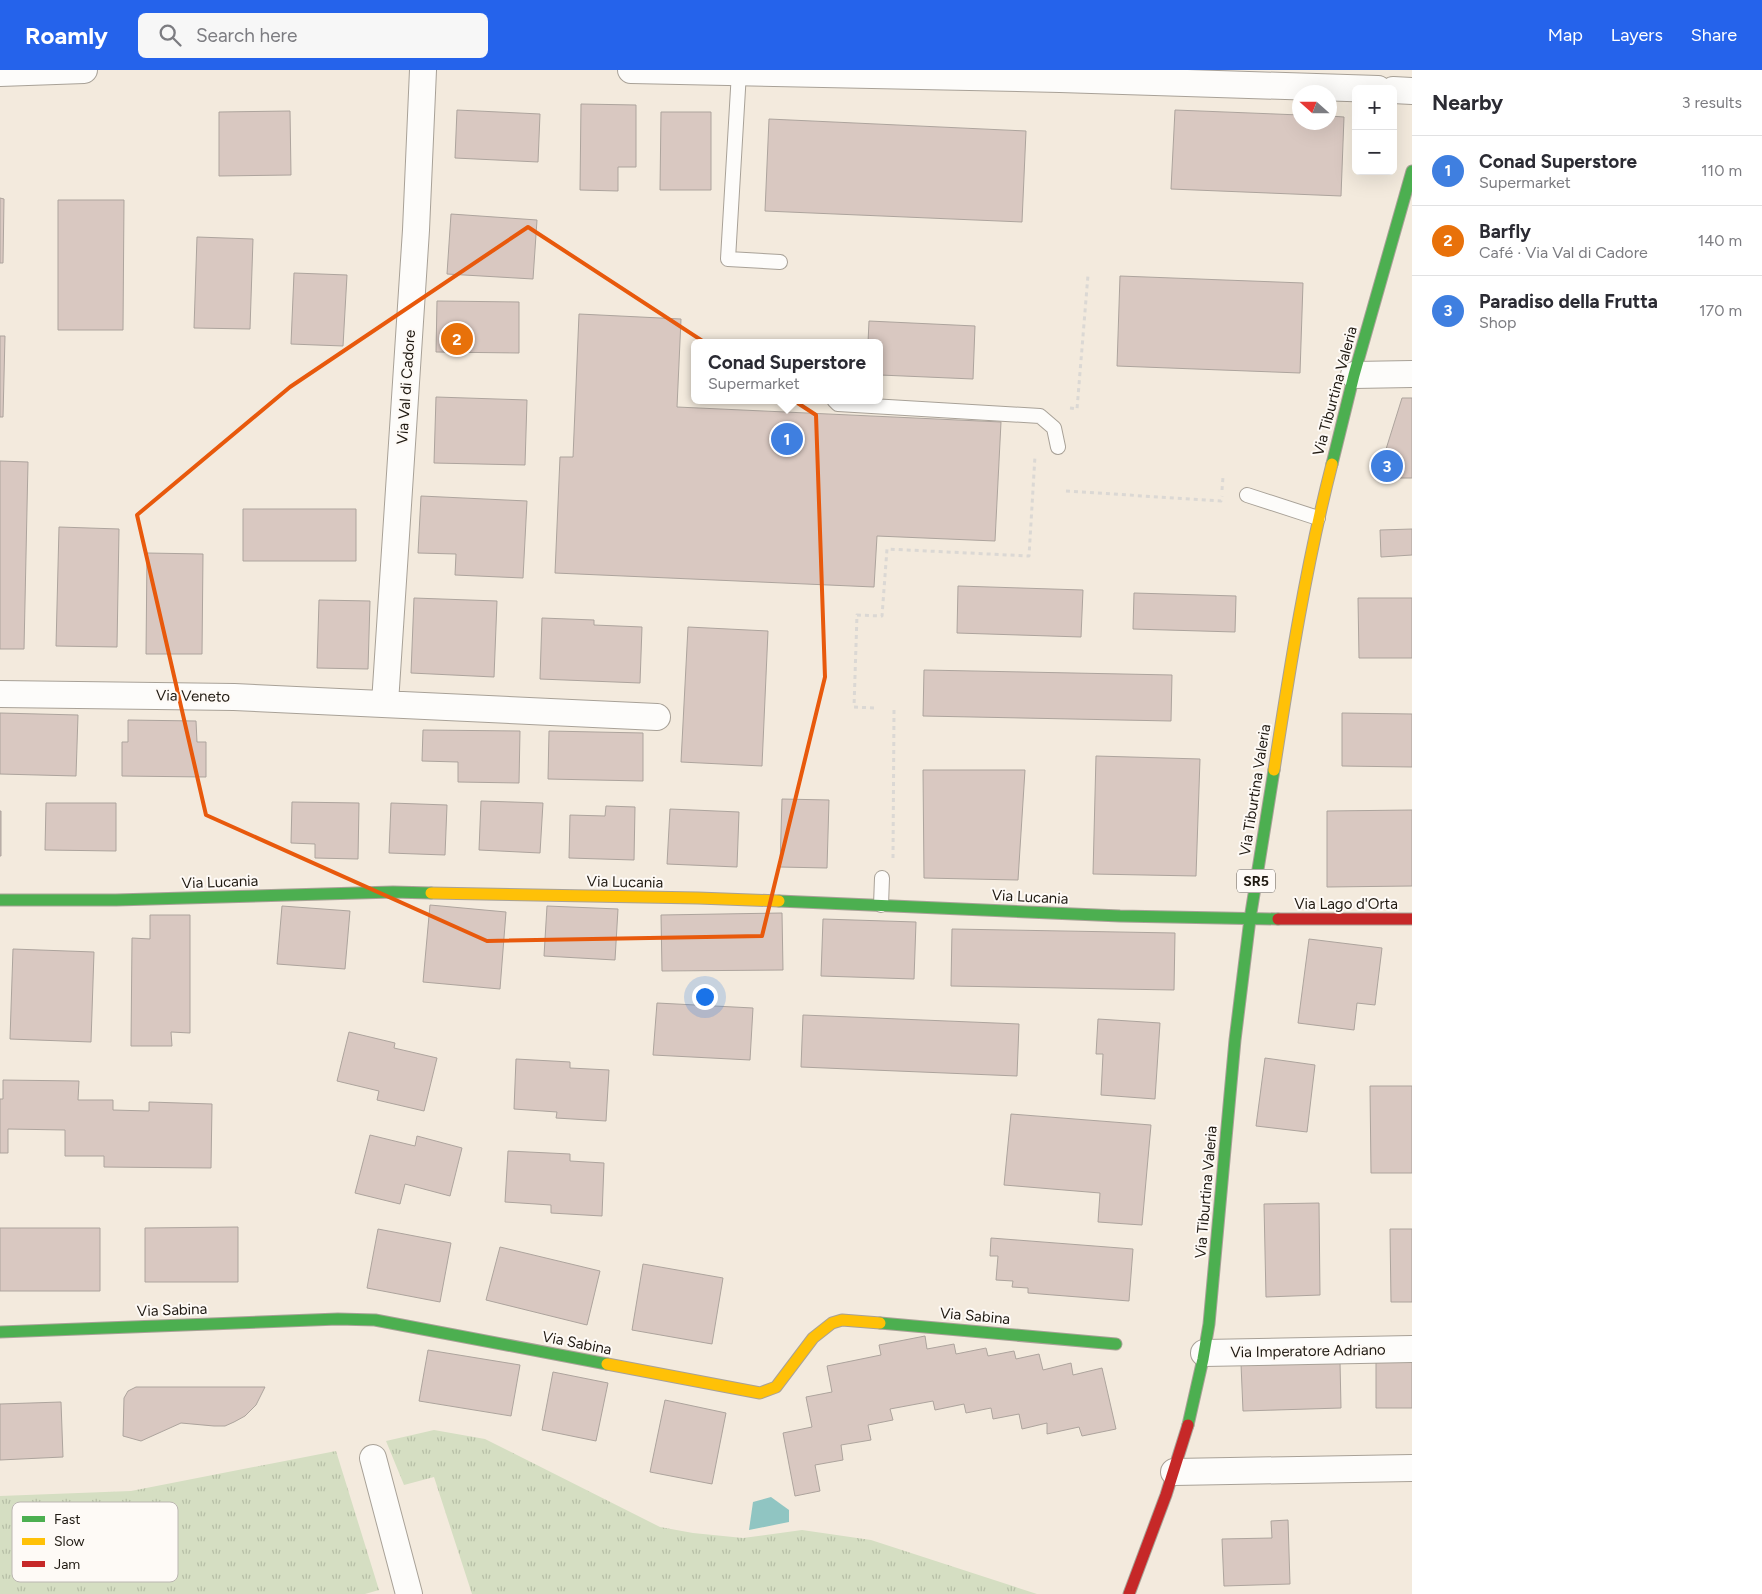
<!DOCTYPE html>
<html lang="en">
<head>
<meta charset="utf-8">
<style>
	:root { --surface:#fff; --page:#f7f7f7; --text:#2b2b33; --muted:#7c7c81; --line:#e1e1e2; --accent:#2563eb }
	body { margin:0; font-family:Figtree,sans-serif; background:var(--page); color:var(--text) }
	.controls { position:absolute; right:15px; top:15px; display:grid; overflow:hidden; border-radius:8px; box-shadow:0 5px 20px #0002 }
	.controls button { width:45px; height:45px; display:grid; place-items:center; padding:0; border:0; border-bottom:1px solid var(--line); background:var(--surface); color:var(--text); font:25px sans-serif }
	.compass { position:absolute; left:1292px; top:15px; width:45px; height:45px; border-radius:50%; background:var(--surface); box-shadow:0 5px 20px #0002; rotate:291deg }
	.you { position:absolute; left:704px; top:926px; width:18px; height:18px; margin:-12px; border:4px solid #fff; border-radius:50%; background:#1a73e8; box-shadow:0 0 0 8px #1a73e833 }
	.badge { display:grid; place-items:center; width:32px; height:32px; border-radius:50%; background:var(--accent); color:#fff; font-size:16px; font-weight:700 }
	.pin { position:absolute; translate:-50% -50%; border:2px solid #fff; box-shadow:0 1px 5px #0006 }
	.popup { position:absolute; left:691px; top:269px; width:192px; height:65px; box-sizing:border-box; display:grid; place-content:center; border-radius:8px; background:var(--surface); filter:drop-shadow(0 1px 4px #0005); font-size:16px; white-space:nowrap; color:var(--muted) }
	.popup b { font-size:19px; color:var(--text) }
	.popup::after { content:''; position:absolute; left:50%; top:100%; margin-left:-10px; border:10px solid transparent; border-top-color:var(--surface) }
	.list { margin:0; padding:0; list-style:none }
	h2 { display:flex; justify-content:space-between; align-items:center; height:65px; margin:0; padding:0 20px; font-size:21px }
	h2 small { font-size:16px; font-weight:400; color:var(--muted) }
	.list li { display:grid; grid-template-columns:32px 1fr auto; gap:15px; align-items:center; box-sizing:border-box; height:70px; padding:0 20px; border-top:1px solid var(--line) }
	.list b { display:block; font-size:19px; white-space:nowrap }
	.list p { margin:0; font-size:16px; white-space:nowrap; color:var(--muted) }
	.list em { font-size:16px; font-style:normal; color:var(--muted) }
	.icon { flex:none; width:28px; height:28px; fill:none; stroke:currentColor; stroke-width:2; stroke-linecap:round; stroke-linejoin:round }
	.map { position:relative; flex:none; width:1412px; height:1524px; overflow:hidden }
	header { display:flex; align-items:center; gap:30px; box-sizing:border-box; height:70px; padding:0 25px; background:var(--accent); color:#fff }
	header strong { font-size:24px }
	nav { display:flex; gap:28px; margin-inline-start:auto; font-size:18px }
	.search { width:350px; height:45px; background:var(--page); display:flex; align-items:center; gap:12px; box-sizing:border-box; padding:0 18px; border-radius:8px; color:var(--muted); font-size:19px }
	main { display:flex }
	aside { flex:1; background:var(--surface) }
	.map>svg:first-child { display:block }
</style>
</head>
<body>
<header>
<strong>Roamly</strong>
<div class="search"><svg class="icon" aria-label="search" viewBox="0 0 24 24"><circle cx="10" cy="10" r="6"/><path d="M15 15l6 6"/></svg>Search here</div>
<nav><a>Map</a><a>Layers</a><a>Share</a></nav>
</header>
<main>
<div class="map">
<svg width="1412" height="1524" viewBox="0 0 1412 1524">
	<defs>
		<pattern id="grass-tufts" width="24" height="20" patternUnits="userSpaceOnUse" patternTransform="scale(1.25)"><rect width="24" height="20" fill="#d5dec2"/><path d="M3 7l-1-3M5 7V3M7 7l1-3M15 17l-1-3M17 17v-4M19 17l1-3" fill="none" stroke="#b6bea6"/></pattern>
	</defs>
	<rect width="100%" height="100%" fill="#f3eadd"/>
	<path fill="url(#grass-tufts)" d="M434 1360 485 1369 660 1457 693 1463 743 1468 802 1460 871 1470 1037 1524H472L434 1407 404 1415 386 1371Z
		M336 1381 379 1520 365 1524H0V1426L131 1421Z"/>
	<path fill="#90c5c2" d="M771 1427 789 1440V1452L749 1460 753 1432Z"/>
	<path fill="#d9c8c1" stroke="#ada49d" d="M581 34 636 35V97H618V121L580 120Z
		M457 40 540 44 538 92 455 88Z
		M1175 40 1300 45V52H1330V46L1344 47 1341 126 1171 119Z
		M290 41 291 105 219 106V42Z
		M661 42H711V120H660Z
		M769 49 1026 61 1022 152 765 141Z
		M0 128 4 129 3 193H0Z
		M58 130H124L123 260H58Z
		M451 144 537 150 533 209 447 204Z
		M197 167 253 169 250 259 194 258Z
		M294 203 347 205 343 276 291 274Z
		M1120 206 1303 213 1300 303 1117 296Z
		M437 231 519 232V283L436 282Z
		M579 244 681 249 677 337 1001 352 995 471 877 466 874 517 555 503 560 387H573Z
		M869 251 975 256 973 309 880 305V273H868Z
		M0 266H5L3 347H0Z
		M436 327 527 330 525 395 434 393Z
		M1402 328H1412V408H1377Z
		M0 391 28 392 24 579H0Z
		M421 426 527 431 523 508 455 505 456 484 418 483Z
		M243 439H356V491H243Z
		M59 457 119 459 117 577 56 576Z
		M1412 459V485L1381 487 1380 460Z
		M147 483 203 484 202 584H146Z
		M958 516 1083 520 1081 567 957 563Z
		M1134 523 1236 526 1235 562 1133 559Z
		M414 528 497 531 494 607 411 603Z
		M1358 528H1412V588H1359Z
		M319 530 370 531 368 599 317 598Z
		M542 548 594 550V555L642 557 640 613 540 609Z
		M688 557 768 561 762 696 681 692Z
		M924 600 1172 605 1171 651 923 646Z
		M0 643 78 645 76 706 0 704Z
		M1342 643 1412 644V697L1342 696Z
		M128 650 196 651 197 672H206V707L122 706V672H128Z
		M423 660 520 661 519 713 458 712V692L422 691Z
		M549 661 643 663V711L548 709Z
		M1096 686 1200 689 1196 806 1093 804Z
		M923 700H1025L1018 810 924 808Z
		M782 729 829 730 827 798 780 797Z
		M481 731 543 733 540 783 479 780Z
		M292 732 359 733 358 789 315 788V774L291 773Z
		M46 733H116V781L45 780Z
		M391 733 447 735 445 785 389 783Z
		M606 736 635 737 634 790 569 788 570 745 605 746Z
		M670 739 739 742 737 797 667 794Z
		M1412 740V816L1327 817V741Z
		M0 741H1V786H0Z
		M430 835 506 842 500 919 423 912Z
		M282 836 350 841 345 899 277 894Z
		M547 836 618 839 615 890 544 886Z
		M782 843 783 900 662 901 661 845Z
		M150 845H190V963L171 962 172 976H131L132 868 150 869Z
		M823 849 916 852 914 909 821 906Z
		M952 859 1175 863 1174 920 951 916Z
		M1309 869 1382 878 1375 935 1357 933 1354 960 1298 953Z
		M13 879 94 882 91 972 10 969Z
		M657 933 753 938 750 990 653 985Z
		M803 945 1019 954 1017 1006 801 997Z
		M1098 949 1160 953 1155 1029 1101 1025 1103 984H1096Z
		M349 962 395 973 394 978 437 988 424 1041 377 1030 379 1021 337 1011Z
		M1265 988 1315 995 1307 1062 1256 1056Z
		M516 989 570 992V998L609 1000 606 1051 556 1048 557 1042 514 1039Z
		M3 1010 79 1011 78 1030H113V1040L149 1041V1032L212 1034 211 1098 104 1097V1086H65V1060L8 1059V1083H0V1029H3Z
		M1370 1016H1412V1103H1371Z
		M1011 1044 1151 1055 1142 1155 1098 1152 1100 1123 1004 1115Z
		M370 1065 415 1076 417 1066 462 1078 450 1126 405 1114 400 1134 355 1123Z
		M508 1081 570 1084V1091L604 1093 602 1146 551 1143V1135L505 1132Z
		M1319 1133 1320 1225 1266 1227 1264 1134Z
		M238 1157V1212H145V1158Z
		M0 1158H100V1221H0Z
		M378 1159 451 1173 440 1232 367 1218Z
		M1390 1159H1412V1232H1391Z
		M991 1168 1133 1179 1129 1231 1028 1223V1218L1012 1217 1013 1211 996 1210 998 1186H990Z
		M500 1177 600 1201 587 1255 486 1230Z
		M643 1194 723 1208 712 1274 632 1260Z
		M925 1266 927 1279 954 1274 956 1284 986 1278 988 1286 1014 1281 1016 1289 1039 1284 1043 1300 1071 1293 1073 1305 1102 1298 1116 1359 1082 1366 1079 1357 1047 1364V1353L1022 1359 1019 1344 993 1349 991 1338 966 1343 964 1334 935 1340 933 1331 890 1339 893 1350 868 1355 871 1370 841 1375 843 1390 815 1395 820 1421 795 1426 783 1363 812 1357 806 1327 832 1322 827 1296 881 1285 879 1275Z
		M428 1280 520 1295 511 1346 419 1331Z
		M1376 1291 1412 1292V1338H1376Z
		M1340 1292 1341 1338 1243 1341 1241 1294Z
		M553 1302 608 1313 596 1371 542 1360Z
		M136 1317H265L256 1335 245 1346 234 1352 225 1356H214L181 1353 141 1371 123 1366 124 1328 128 1321Z
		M665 1330 726 1343 712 1414 650 1402Z
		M61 1332 63 1387 0 1390V1334Z
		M1288 1450 1290 1514 1224 1516 1222 1469 1272 1468 1271 1451Z"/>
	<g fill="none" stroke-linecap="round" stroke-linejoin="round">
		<g stroke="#a8a197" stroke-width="16">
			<path id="lane" d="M739 2 728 189 780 192
				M834 330 838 334 1040 346 1054 358 1058 377
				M1247 425 1318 448
				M881 835 882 808"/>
		</g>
		<g stroke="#a8a197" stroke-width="28">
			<path id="street" d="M631 0 1060 9 1378 19
				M0 3 84 0
				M1393 20 1412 21
				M1354 305 1412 304
				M0 624 234 627 657 647
				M385 633 416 160 423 0
				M1204 1283 1412 1279
				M373 1388 409 1524
				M1174 1402 1412 1398"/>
		</g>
		<g stroke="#a8a197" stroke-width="13">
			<path id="fast" d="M1332 394 1354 305 1412 101
				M0 830H116L393 822 431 823
				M779 831 1120 846 1278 849
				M880 1253 1116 1274
				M0 1262 338 1249 375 1250 607 1294
				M1188 1355 1203 1289 1209 1254 1235 970 1250 849 1274 700"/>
		</g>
		<g stroke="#a8a197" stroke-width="13">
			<path id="slow" d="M1274 700C1290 597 1306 495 1332 394
				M431 823 698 828 779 831
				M607 1294 760 1323 776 1317 813 1268 832 1253 842 1250 880 1253"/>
		</g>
		<g stroke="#a8a197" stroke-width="13">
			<path id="jam" d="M1278 849H1412
				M1129 1524 1166 1425 1188 1355"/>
		</g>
		<path stroke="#dbd8d4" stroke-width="3" stroke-dasharray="4 4" stroke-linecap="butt" d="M1070 338 1077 339 1088 205
			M1222 420 1223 407
			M1066 421 1221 431 1222 426
			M874 638 854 637 857 545 882 546 887 479 1029 486 1035 386
			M893 788 894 640"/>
		<use href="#lane" stroke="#fdfcfa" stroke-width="14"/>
		<use href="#street" stroke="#fdfcfa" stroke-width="26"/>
		<use href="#fast" stroke="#4caf50" stroke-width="11"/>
		<use href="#slow" stroke="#ffc107" stroke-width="11"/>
		<use href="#jam" stroke="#c62828" stroke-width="11"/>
	</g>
	<path fill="none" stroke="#e8590c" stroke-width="4" stroke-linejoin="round" d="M528 157 816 345 825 607 762 866 487 871 206 745 137 445 290 317Z"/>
	<g text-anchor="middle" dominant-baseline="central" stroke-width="4" stroke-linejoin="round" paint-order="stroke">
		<rect fill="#fefaf6" stroke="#625c56" stroke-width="1" x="1237" y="799.5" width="38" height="23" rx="4"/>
		<g font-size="14" font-weight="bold" fill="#1f1911">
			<text x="1256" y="811">SR5</text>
		</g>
		<g font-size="15" fill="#1f1911" stroke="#fefaf6">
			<text transform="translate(406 317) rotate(-86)">Via Val di Cadore</text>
			<text transform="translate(1335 321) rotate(-75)">Via Tiburtina Valeria</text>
			<text transform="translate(193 626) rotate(1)">Via Veneto</text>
			<text transform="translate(1255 720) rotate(-81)">Via Tiburtina Valeria</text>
			<text transform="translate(220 812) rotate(-2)">Via Lucania</text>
			<text transform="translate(625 812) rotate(1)">Via Lucania</text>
			<text transform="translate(1030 827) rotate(3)">Via Lucania</text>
			<text x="1346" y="834">Via Lago d'Orta</text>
			<text transform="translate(1206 1122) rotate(-85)">Via Tiburtina Valeria</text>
			<text transform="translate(172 1240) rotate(-2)">Via Sabina</text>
			<text transform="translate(975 1246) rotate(5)">Via Sabina</text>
			<text transform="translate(577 1273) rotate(11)">Via Sabina</text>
			<text transform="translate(1308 1281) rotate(-1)">Via Imperatore Adriano</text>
		</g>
	</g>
	<rect x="12" y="1432" width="166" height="80" rx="8" fill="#fefaf6" stroke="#bbb6b1" stroke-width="1"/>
	<rect x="22" y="1446" width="23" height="6" fill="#4caf50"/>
	<rect x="22" y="1468" width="23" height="7" fill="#ffc107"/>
	<rect x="22" y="1491" width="23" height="6" fill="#c62828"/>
	<g font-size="14" fill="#1f1911">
		<text x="54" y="1454">Fast</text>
		<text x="54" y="1476">Slow</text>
		<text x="54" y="1499">Jam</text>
	</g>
</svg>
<div class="controls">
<button>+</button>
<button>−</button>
</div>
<svg class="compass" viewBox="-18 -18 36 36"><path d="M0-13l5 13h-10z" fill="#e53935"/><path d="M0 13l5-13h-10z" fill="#7c7c81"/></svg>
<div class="you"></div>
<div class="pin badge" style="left:787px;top:369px;background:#3f7fe0">1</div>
<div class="popup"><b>Conad Superstore</b>Supermarket</div>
<div class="pin badge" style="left:457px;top:269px;background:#e8710a">2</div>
<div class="pin badge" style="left:1387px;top:396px;background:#3f7fe0">3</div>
</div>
<aside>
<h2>Nearby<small>3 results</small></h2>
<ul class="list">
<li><span class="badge" style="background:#3f7fe0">1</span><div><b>Conad Superstore</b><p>Supermarket</p></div><em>110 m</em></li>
<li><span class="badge" style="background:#e8710a">2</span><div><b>Barfly</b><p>Café · Via Val di Cadore</p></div><em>140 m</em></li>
<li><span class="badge" style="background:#3f7fe0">3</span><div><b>Paradiso della Frutta</b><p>Shop</p></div><em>170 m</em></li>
</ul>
</aside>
</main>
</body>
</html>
